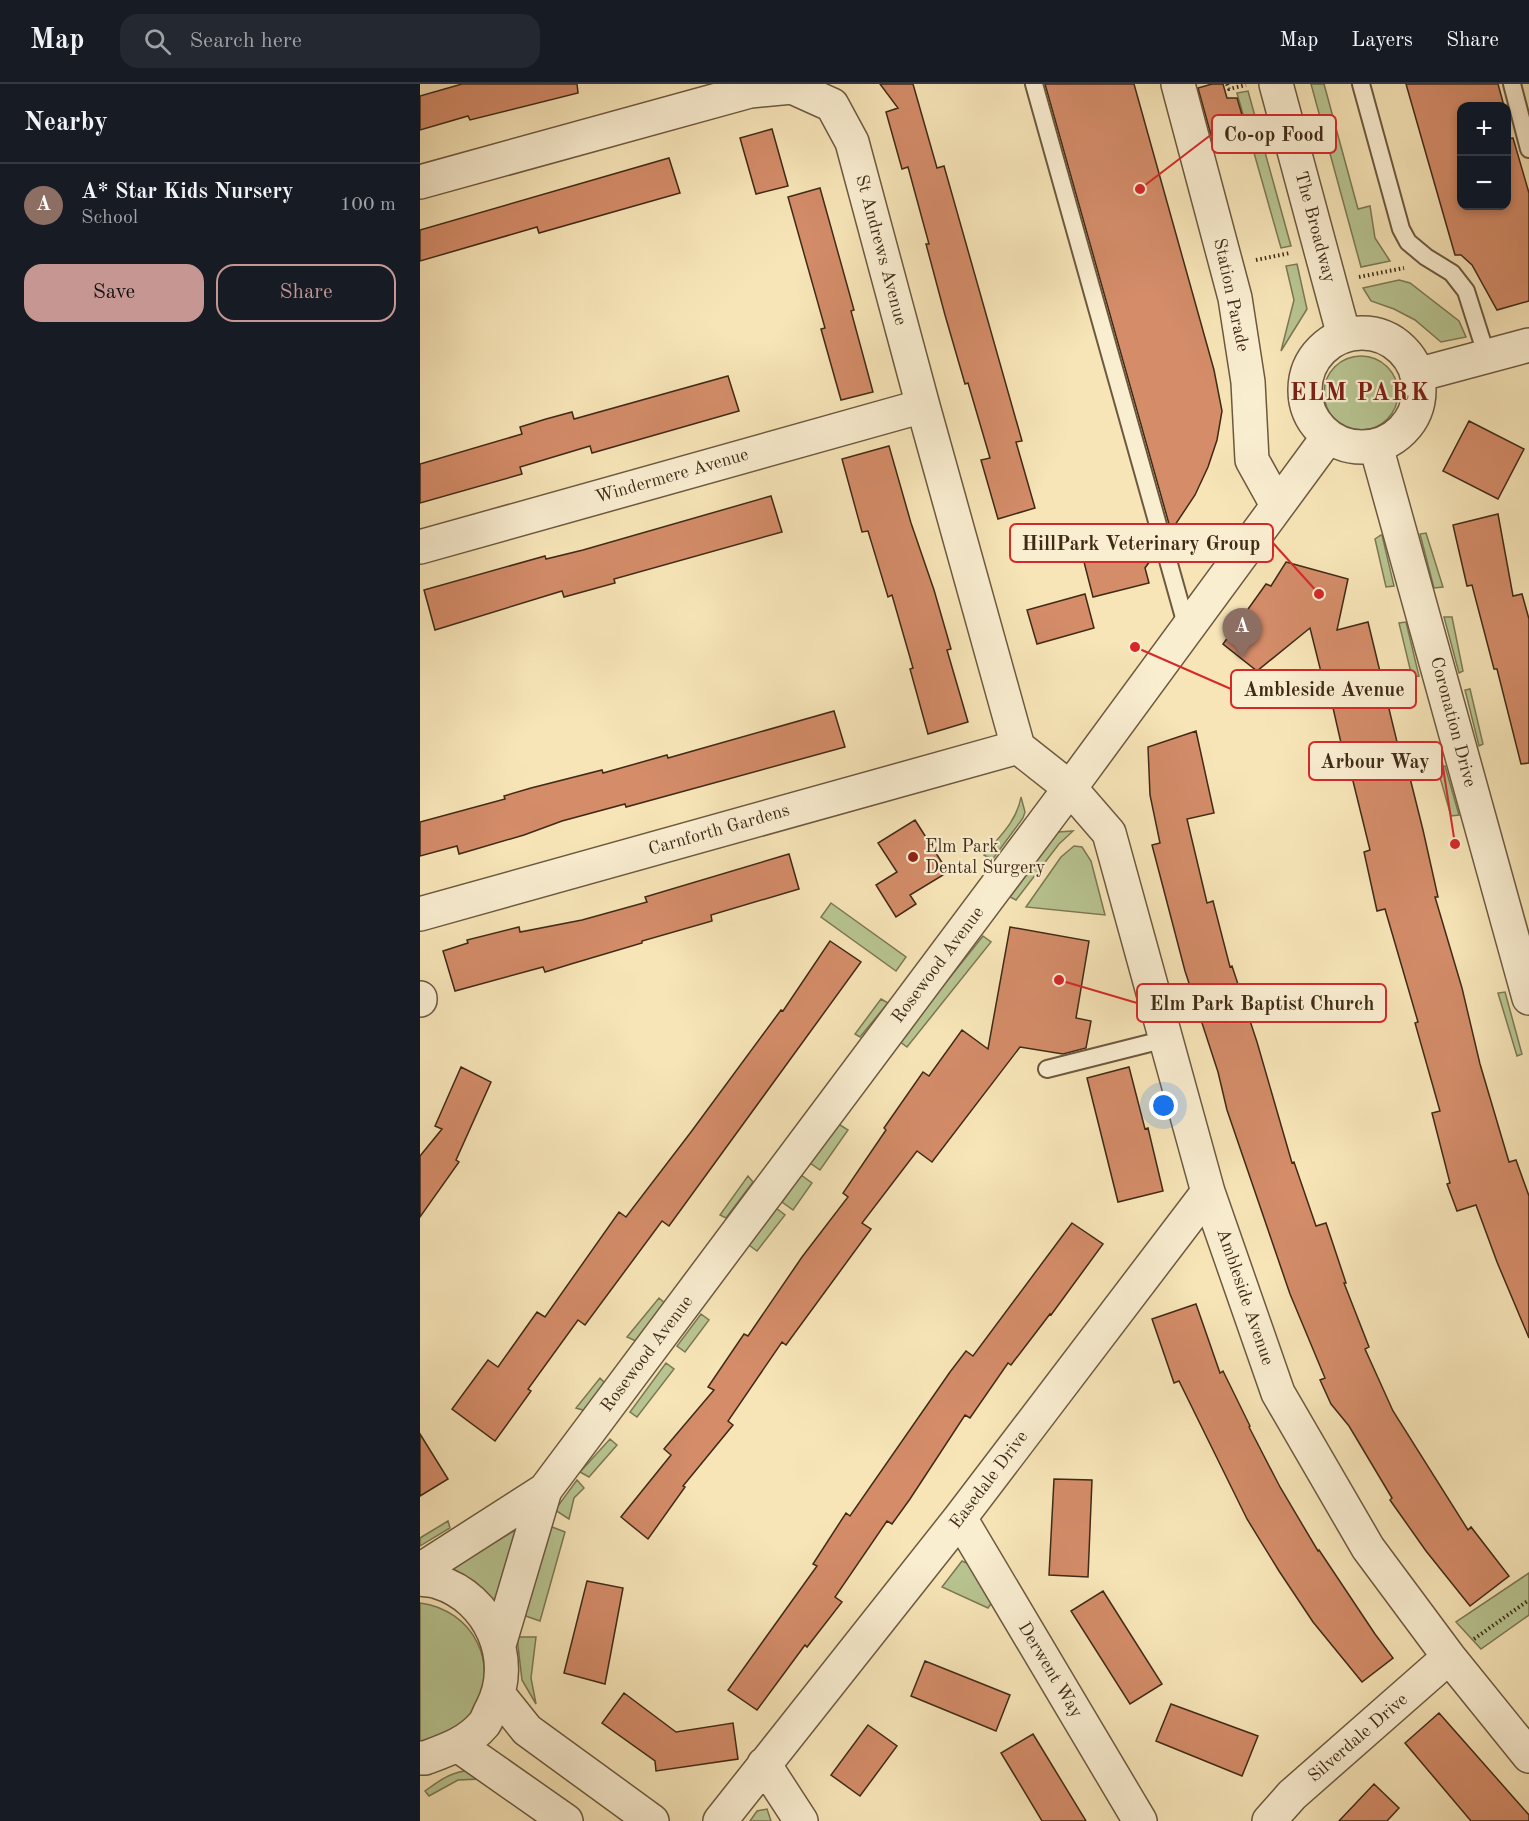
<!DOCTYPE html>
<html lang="en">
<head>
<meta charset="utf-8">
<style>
	:root { --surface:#171b24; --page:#242831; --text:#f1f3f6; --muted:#9ea1a6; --line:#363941; --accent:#c59692 }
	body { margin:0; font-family:"Old Standard TT",serif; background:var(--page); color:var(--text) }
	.controls { position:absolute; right:18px; top:18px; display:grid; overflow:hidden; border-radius:12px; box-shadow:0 3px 9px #0003 }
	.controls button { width:54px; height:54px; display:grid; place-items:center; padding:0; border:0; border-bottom:2px solid var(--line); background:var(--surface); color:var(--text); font:30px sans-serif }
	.you { position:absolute; left:744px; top:1022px; width:21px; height:21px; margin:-15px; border:4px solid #fff; border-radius:50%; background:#1a73e8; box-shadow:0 0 0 9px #1a73e833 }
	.badge { display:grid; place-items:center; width:39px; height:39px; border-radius:50%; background:var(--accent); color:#fff; font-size:20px; font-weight:700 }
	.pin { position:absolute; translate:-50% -50px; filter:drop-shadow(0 2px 3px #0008) }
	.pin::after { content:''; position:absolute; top:32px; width:21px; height:18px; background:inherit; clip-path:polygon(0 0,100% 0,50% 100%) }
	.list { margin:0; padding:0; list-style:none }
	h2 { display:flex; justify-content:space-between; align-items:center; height:78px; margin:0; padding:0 24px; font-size:26px }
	h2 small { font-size:20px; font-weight:400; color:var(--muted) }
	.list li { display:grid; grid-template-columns:39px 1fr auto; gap:18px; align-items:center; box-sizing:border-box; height:84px; padding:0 24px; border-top:2px solid var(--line) }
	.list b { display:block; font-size:22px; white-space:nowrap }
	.list p { margin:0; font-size:20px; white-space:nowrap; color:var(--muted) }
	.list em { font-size:20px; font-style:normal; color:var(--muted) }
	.actions { display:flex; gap:12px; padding:18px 24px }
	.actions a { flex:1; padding:14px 0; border:2px solid var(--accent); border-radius:18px; text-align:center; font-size:21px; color:var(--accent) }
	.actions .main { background:var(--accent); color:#111 }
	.icon { flex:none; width:33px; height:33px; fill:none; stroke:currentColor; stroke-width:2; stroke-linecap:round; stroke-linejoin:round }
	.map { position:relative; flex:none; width:1109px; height:1737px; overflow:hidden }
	header { display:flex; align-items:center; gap:36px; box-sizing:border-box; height:84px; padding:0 30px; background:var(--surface); border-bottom:2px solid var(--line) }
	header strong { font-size:28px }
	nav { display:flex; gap:33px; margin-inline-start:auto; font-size:21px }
	.search { width:420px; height:54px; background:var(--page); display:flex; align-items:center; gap:15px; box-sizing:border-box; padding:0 21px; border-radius:18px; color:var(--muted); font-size:22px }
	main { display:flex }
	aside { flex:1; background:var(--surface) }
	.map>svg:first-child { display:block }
</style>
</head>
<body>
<header>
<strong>Map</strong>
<div class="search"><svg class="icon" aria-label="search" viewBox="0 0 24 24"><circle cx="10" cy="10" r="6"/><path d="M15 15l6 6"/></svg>Search here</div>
<nav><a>Map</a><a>Layers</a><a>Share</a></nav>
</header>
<main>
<aside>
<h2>Nearby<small></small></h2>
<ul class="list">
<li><span class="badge" style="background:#8d6e63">A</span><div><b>A* Star Kids Nursery</b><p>School</p></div><em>100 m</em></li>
</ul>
<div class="actions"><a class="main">Save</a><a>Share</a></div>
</aside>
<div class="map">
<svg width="1109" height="1737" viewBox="0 0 1109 1737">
	<rect width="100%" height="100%" fill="#f7e5b8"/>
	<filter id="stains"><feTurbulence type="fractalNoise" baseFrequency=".00333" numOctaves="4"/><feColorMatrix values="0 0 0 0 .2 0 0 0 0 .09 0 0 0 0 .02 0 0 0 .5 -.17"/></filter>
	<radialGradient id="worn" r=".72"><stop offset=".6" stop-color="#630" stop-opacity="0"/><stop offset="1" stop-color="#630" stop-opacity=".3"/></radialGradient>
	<path fill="#b8c592" stroke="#7c7854" stroke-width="1.5" d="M891 0H904L938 125 950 122 955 154 970 177 941 183Z
		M828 7 871 162 861 164 817 9Z
		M877 180 887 225 861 267 874 216 866 182Z
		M979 196 990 199 1039 237 1046 253 1021 258 995 236 974 225 951 217 943 204Z
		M904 309a37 37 0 1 1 74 0a37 37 0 1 1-74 0Z
		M1006 449 1023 503 1014 504 1000 450Z
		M961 451H962L974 502 966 503 955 455Z
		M1024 533H1032L1043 587 1039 589Z
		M986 538 999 592 992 593 979 539Z
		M1050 605 1063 660 1059 662 1045 606Z
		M1025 682 1039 731 1031 732 1017 683Z
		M601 713 605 728 603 734 572 776 564 771C579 753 597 737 601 713Z
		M653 747 639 760 596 816 590 813 638 748Z
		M654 762 662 763 671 777 685 831 606 823 641 773Z
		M411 819 486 873 476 887 401 833Z
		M563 852 571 858 487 963 479 957Z
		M1085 908 1102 970 1097 972 1078 909Z
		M461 915 468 919 440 953 435 950Z
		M417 1039 428 1046 400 1086 390 1079Z
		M381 1091 392 1099 373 1126 362 1118Z
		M328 1092 333 1098 306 1134 300 1131Z
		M356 1124 365 1131 337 1167 329 1161Z
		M239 1214 246 1220 216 1257 207 1253Z
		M281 1230 289 1236 265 1268 257 1262Z
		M246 1279 254 1285 217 1333 210 1328Z
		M180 1294 185 1299 166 1327 156 1324Z
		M190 1355 197 1361 169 1393 160 1388Z
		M157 1396 164 1404 154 1414 149 1435 135 1426Z
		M28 1437 30 1444 0 1462V1454Z
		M104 1441 73 1520 26 1487Z
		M127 1441 145 1448 120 1537 100 1530Z
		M542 1477 551 1481 573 1517 568 1524 522 1503Z
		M1109 1489V1531L1061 1565 1036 1538Z
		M0 1519C53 1526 81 1580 54 1627 49 1635 40 1645 31 1650 23 1655 10 1657 0 1660Z
		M97 1553H116L111 1594 116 1620 102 1596Z
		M50 1686 60 1695 38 1696 9 1712 5 1707C20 1696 31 1688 50 1686Z
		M347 1725 351 1737H330L337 1727Z"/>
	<path fill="#d48c69" stroke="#3f2a17" stroke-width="1.5" d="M42 0H157L158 9 50 36 48 32 0 46V12Z
		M460 0H493L517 84 524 82 602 357 596 358 615 424 578 435 561 376 570 374 548 299 545 300 525 231 506 160H509L488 83 482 85 466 28 478 24Z
		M625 0H714L794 286 802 327 797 356 788 383 775 411 751 447Z
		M792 0H803L807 14H817L825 41 791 51 778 4Z
		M986 0H1078L1084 22H1041V122H1086V55L1093 54 1109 109V217L1077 226 1052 181 1041 171H1035Z
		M352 45 368 102 336 110 320 54Z
		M249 74 260 109 119 149 117 143 0 177V146Z
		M400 104 434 226 431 227 453 308 421 316 401 245 405 244 368 113Z
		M308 292 319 327 172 369 170 362 100 383 102 390 0 419V380L102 350 100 343 126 335 152 328 154 335Z
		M1049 337 1104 365 1078 415 1023 387Z
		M469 362 491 439 514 506 531 565 527 566 548 638 508 650 490 585 493 584 472 511 468 513 448 447 442 448 422 375Z
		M351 412 362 448 194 495 195 499 144 513 142 507 15 546 4 506 125 472 126 475 163 466Z
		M1078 430 1093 512 1102 510 1109 535V679L1101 680 1077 585H1074L1052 501 1047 502 1033 441Z
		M733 461 735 470 725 484 729 499 673 513 664 478Z
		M866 478 928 495 917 546 948 538 985 691 989 690 1003 746 1018 813H1015L1042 904 1060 980 1089 1078 1096 1076 1109 1112V1254L1077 1178 1056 1121 1037 1127 1027 1100 1030 1099 1012 1029 1020 1027 995 939 998 938 965 825 957 827 944 768 950 766 932 693 929 694 911 615 908 616 890 544 837 587 803 560 846 500 851 502Z
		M665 510 674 544 617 560 607 526Z
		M414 627 425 663 206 723 205 720 142 737 104 751 39 770 37 762 0 772V738L85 715 84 712 111 704 182 686 183 689 247 671 248 674Z
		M776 647 794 729 767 735 787 819 793 817 810 883 812 882 837 958 872 1079 874 1078 896 1142 906 1139 926 1199H924L949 1263 945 1265 973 1327 1048 1446 1051 1443 1089 1492 1050 1522 1006 1467 970 1416 972 1414 929 1342 911 1320 900 1296 905 1294 870 1210 807 1026 798 988 765 887 732 761 740 759 730 711 728 663Z
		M495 736 528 788 490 811 496 820 476 833 456 801 477 788 458 759Z
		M369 770 379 805 291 831 292 837 222 857V859L151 880 125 888 123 883 35 907 23 867 48 859 47 856 99 843 100 848 162 836 227 818 225 813Z
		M590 843 669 857 656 934 671 937 666 964 643 970 600 963 512 1078 497 1067 442 1139 451 1145 366 1261 362 1258 308 1337 313 1341 263 1402 265 1403 228 1455 201 1433 251 1371 244 1365 294 1306 288 1303 324 1250 328 1252 382 1173 428 1113 423 1109 466 1046 464 1044 503 988 509 992 542 946 568 965Z
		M410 857 441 878 249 1142 242 1137 165 1241 158 1236 108 1305 111 1307 75 1357 32 1325 68 1276 78 1283 117 1228 125 1233 199 1128 206 1133 271 1048 361 926 363 927Z
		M41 983 71 998 36 1076 39 1078 0 1133V1072L22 1045 15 1042Z
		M709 983 725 1045 728 1044 743 1107 698 1118 667 994Z
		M652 1139 683 1160 631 1231 630 1230 591 1281 588 1279 550 1334 545 1331 490 1415 472 1440 467 1437 415 1513 422 1518 387 1563 385 1561 337 1626 308 1606 397 1482 393 1480 426 1429 430 1432 530 1288 546 1267 553 1272Z
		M776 1220 800 1289 803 1287 830 1342 829 1343 860 1403 898 1467 899 1466 955 1550 973 1574 942 1598 893 1538 859 1487 827 1435 759 1297 754 1299 732 1235Z
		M0 1350 28 1395 0 1412Z
		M634 1395 672 1396 668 1493 629 1491Z
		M167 1497 203 1504 185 1600 144 1589Z
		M683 1507 742 1600 710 1620 651 1527Z
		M505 1577 590 1611 576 1647 491 1612Z
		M204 1609 256 1648 313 1639 318 1675 236 1687 235 1677 182 1639Z
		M751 1620 838 1652 822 1692 736 1657Z
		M1019 1629 1109 1731V1737H1051L985 1659Z
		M448 1641 477 1662 440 1712 411 1691Z
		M613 1650 627 1673 666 1737H622L595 1692 581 1669Z
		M954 1700 979 1724 967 1737H919Z"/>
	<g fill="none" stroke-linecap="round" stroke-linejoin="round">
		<g stroke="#6d593f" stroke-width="20">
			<path id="service" d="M614 0 767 544
				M941 0 981 145 988 158 1006 173 1032 189 1046 207 1067 273
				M1092 0 1109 65
				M627 985 746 955"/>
		</g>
		<g stroke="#6d593f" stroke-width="36">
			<path id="minor" d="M758 0 815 214 828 298 832 376 857 421
				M0 98 330 7 372 3 412 21 432 58 503 322 598 663 650 704 689 749 788 1108 858 1309 948 1464 1029 1573 1109 1672
				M997 291 1109 261
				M0 463 503 322
				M0 830 598 663
				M0 914V916
				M540 1434 720 1737
				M0 1486 125 1406
				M0 1495C6 1496 13 1496 18 1498 70 1514 97 1576 72 1624 69 1629 67 1636 64 1640 48 1659 27 1666 5 1674H0
				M79 1561 125 1406 650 704 908 353
				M79 1611 107 1646 232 1737
				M39 1662 146 1737
				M344 1680 381 1737
				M300 1737 540 1434 788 1108
				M849 1737 872 1711 1029 1573"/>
		</g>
		<g stroke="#6d593f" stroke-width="36">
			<path id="tertiary" d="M856 0 924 252
				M885 306a57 57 0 1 1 114 0a57 57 0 1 1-114 0Z
				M956 362 1109 914"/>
		</g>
		<path stroke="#3f2a17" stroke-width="4" stroke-dasharray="1.5 3" stroke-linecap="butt" d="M807 0 809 5 826 1
			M836 176 870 169
			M939 193 984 184
			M1054 1555 1109 1516"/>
		<use href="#service" stroke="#faeed1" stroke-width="16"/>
		<use href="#minor" stroke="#faeed1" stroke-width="33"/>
		<use href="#tertiary" stroke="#faeed1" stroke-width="33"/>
	</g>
	<circle fill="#8f2418" stroke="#faeed1" stroke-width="2" cx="493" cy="773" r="6"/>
	<g text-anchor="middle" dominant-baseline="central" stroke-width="4.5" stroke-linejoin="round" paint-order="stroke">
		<g font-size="18" fill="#3f2a17" stroke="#faeed1">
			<text transform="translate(895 143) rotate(75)">The Broadway</text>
			<text transform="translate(461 166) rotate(75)">St Andrews Avenue</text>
			<text transform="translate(811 211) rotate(78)">Station Parade</text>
			<text transform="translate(252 392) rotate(-16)">Windermere Avenue</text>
			<text transform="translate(1033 638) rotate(75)">Coronation Drive</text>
			<text transform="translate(299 746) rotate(-16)">Carnforth Gardens</text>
			<text transform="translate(518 881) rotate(-53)">Rosewood Avenue</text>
			<text transform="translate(825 1213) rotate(71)">Ambleside Avenue</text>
			<text transform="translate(227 1270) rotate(-53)">Rosewood Avenue</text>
			<text transform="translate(569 1396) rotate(-53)">Easedale Drive</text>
			<text transform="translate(630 1586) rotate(59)">Derwent Way</text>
			<text transform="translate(938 1654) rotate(-41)">Silverdale Drive</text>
		</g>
		<g font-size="18" fill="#3f2a17" stroke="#faeed1" text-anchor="start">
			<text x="505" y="763">Elm Park<tspan x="505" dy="21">Dental Surgery</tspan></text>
		</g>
		<g font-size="24" font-weight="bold" letter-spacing="1.5" fill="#7a1f14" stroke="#faeed1">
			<text x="940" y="310">ELM PARK</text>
		</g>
	</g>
	<path fill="none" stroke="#d62828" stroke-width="2" d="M720 105L792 50M899 510L853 459M715 563L811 605M1035 760L1022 677M639 896L717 919"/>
	<g fill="#d62828" stroke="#faeed1" stroke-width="2">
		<circle cx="720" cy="105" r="6"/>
		<circle cx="899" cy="510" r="6"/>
		<circle cx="715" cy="563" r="6"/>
		<circle cx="1035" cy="760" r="6"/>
		<circle cx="639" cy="896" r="6"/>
	</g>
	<g fill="#faeed1" stroke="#d62828" stroke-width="2">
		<rect x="792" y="31" width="124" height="38" rx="6"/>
		<rect x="590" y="440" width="263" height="38" rx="6"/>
		<rect x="811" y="586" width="185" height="38" rx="6"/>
		<rect x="889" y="658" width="133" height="38" rx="6"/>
		<rect x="717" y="900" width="249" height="38" rx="6"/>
	</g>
	<g font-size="20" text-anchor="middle" font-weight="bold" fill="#3f2a17">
		<text x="854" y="57">Co-op Food</text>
		<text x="721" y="466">HillPark Veterinary Group</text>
		<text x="904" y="612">Ambleside Avenue</text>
		<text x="955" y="684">Arbour Way</text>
		<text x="842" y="926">Elm Park Baptist Church</text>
	</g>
	<rect width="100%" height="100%" filter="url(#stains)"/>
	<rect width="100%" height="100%" fill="url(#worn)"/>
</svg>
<div class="controls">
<button>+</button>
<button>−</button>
</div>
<div class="you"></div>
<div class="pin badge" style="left:822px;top:574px;background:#8d6e63">A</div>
</div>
</main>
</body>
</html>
